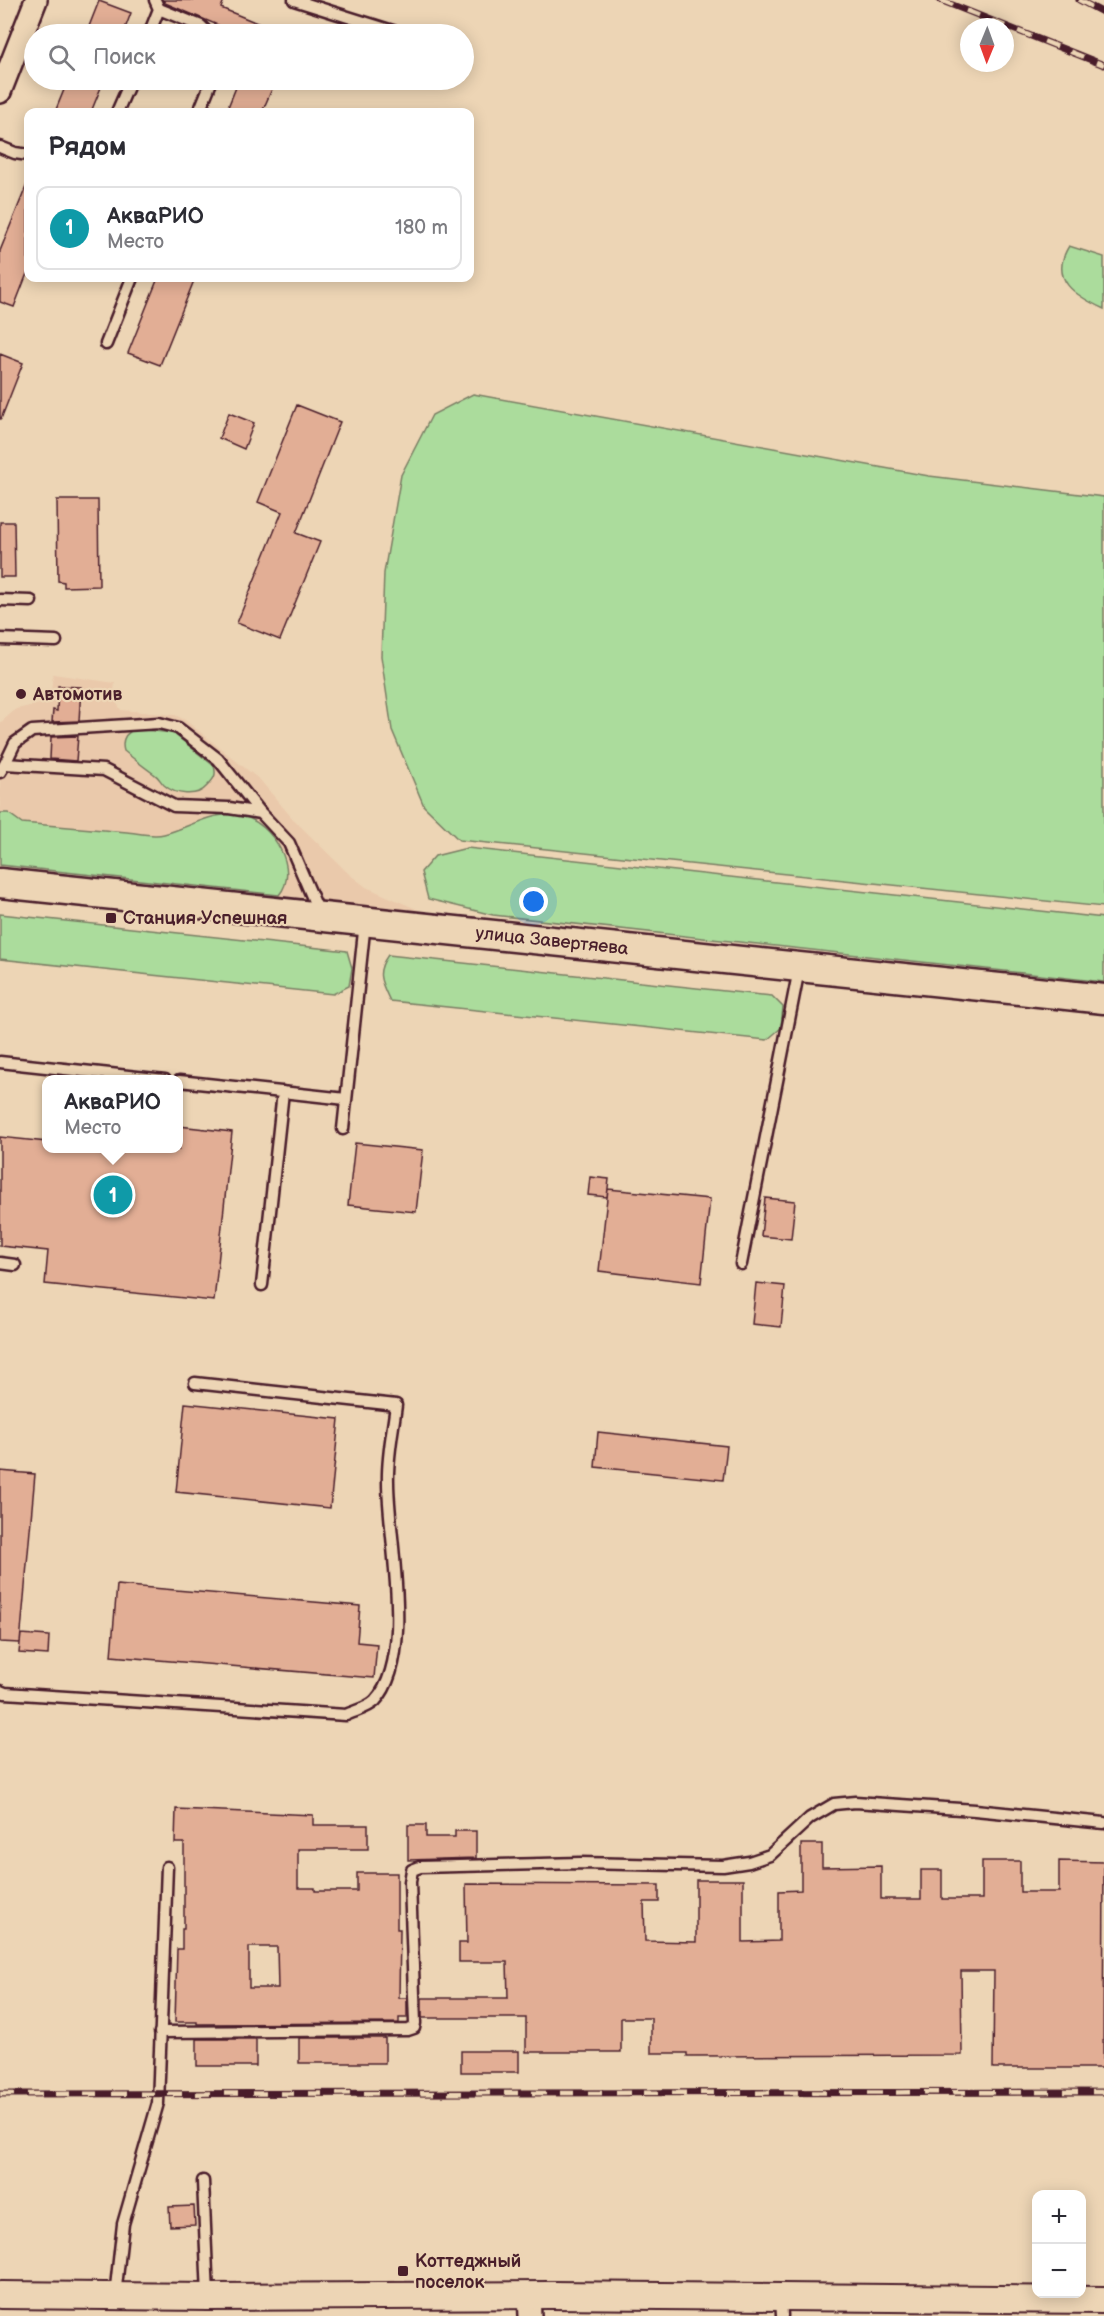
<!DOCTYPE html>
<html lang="ru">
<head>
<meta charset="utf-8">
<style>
	:root { --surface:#fff; --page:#f7f7f7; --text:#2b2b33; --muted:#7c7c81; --line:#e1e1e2; --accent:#ea580c }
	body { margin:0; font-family:"Balsamiq Sans",sans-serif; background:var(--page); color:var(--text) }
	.controls { position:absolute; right:18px; bottom:18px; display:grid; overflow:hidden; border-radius:12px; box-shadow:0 3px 15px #0003 }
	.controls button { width:54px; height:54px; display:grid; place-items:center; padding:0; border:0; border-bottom:2px solid var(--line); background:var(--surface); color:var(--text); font:30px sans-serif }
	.compass { position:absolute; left:960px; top:18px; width:54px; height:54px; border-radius:50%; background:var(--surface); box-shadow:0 3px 15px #0003; rotate:181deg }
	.you { position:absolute; left:534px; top:902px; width:21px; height:21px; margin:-15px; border:4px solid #fff; border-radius:50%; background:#1a73e8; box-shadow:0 0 0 9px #1a73e833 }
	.badge { display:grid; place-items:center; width:39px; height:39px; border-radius:50%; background:var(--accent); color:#fff; font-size:20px; font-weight:700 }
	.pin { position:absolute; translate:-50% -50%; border:3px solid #fff; box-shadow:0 2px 6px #0006 }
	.popup { position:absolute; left:42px; top:1075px; width:141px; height:78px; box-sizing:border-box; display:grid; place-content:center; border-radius:12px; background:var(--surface); filter:drop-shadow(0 2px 4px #0005); font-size:20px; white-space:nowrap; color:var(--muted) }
	.popup b { font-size:22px; color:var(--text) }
	.popup::after { content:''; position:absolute; left:50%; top:100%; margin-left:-12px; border:12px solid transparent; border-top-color:var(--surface) }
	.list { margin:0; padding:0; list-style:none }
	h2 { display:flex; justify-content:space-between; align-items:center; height:78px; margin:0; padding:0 24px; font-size:26px }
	h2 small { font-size:20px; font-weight:400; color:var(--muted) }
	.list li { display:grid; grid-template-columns:39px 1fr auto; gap:18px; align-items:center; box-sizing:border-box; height:84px; margin:0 12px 12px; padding:0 12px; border:2px solid var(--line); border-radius:12px }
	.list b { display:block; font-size:22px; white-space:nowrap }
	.list p { margin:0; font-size:20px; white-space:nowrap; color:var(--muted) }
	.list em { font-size:20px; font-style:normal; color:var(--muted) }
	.icon { flex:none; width:33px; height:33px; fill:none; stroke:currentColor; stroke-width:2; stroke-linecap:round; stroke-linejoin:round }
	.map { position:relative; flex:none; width:1104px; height:2316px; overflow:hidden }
	.search { position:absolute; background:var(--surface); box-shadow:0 3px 15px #0003; left:24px; top:24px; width:450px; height:66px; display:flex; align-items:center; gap:15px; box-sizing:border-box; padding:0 21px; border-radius:33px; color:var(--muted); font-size:22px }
	.panel { position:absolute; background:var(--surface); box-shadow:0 3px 15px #0003; left:24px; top:108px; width:450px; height:174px; border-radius:12px }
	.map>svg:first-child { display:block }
</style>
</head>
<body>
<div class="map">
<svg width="1104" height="2316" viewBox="0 0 1104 2316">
	<rect width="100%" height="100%" fill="#edd5b5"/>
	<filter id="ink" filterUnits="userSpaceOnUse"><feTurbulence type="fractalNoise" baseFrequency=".0167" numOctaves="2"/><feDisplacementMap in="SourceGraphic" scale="12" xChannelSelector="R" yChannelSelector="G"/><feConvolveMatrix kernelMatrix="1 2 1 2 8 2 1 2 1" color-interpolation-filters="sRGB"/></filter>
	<g filter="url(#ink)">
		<path fill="#eac9ab" d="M53 674 115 683 113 697 121 710 175 715 185 720 260 780 293 819 349 874 366 887 423 912 0 865V723L16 709 50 702Z"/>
		<path fill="#abdc9c" stroke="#7a7e64" stroke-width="1.5" d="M1069 246 1104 257V309C1076 296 1048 280 1069 246Z
			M473 394 929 476 1104 497V907L459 840 424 806 392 730 381 656 384 573 401 475 432 415Z
			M135 729 173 733 214 766C217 775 214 779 207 786 197 798 175 795 164 785 160 781 159 777 154 774 144 767 134 759 124 751 121 740 125 733 135 729Z
			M0 813H8L22 823C57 826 92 829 127 832 138 833 153 837 164 834 189 828 215 809 243 816 272 824 301 869 279 895L0 865Z
			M467 848 1104 918V982L493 915 428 899 421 872 435 856Z
			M0 914 347 951 352 968 349 986 333 994 0 959Z
			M388 955 772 996 783 1007 781 1028 767 1040 390 1001C381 982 375 973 388 955Z"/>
		<path fill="#e2ae95" stroke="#4a1f2b" stroke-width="1.5" fill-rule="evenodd" d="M163 0H224L221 8 284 34H239L165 3Z
			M99 1 131 13 123 34H86Z
			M68 80H104L91 112H55Z
			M239 80H276L262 112H226Z
			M28 182V271L14 307 0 302V251Z
			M158 278H195L160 365 128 353Z
			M0 354 23 363 1 419H0Z
			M297 405 340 422 296 533 320 542 280 640 237 623 282 512 258 502Z
			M229 413 254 423 244 449 219 438Z
			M57 500H98L99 586 64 587V582L58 581Z
			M0 522H14L15 577H0Z
			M58 686 81 687 79 721 52 722 53 710 57 711Z
			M78 736 76 761 50 759 51 737Z
			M179 1126 232 1132 214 1301 45 1284 48 1251 0 1246V1137L47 1142V1149H179Z
			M355 1143 423 1150 416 1212 348 1205Z
			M590 1177 609 1179 607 1197 588 1195Z
			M608 1189 710 1199 701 1283 599 1271Z
			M765 1198 795 1201 791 1239 761 1236Z
			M756 1283 785 1286 781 1327 752 1324Z
			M185 1403 339 1419 330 1508 176 1492Z
			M598 1432 727 1446 723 1480 595 1467Z
			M0 1471 35 1474 20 1643 0 1642Z
			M117 1585 360 1606 357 1642 377 1644 374 1678 111 1656Z
			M21 1634 49 1636 48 1655 19 1653Z
			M176 1809 313 1815V1825H368V1849H298V1888H315V1891H357V1873H397V1929H400L399 1998H407V2018H399V2023L197 2024V2022H175L177 1949H182V1929H184V1843H175ZM249 1947H277L278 1988H249Z
			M408 1825H426V1837H455V1831H476V1858L408 1860Z
			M801 1844H822V1867L881 1866V1899H921V1870H942V1899H982V1861H1020V1892H1059V1861L1104 1862 1103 2068H993L994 1971H961L962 2055 687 2056V2053H651V2018H621V2052H526V2018H422V1998H508L507 1962H459V1943H467L466 1884 659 1885V1902H644L645 1941 696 1942V1880H743V1942L779 1941V1891L801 1890Z
			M299 2038H385V2063H299Z
			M197 2039H256V2066H197Z
			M461 2051H519V2072H461Z
			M194 2206 195 2225 170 2226 169 2207Z"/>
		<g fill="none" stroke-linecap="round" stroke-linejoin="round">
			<g stroke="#4a1f2b" stroke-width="15">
				<path id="service" d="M155 0 159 9 201 26 209 34
					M294 0 399 33
					M149 34 159 9
					M117 112 131 80
					M199 112 212 80
					M0 147 15 153 28 155
					M106 344 132 278
					M0 600 31 601
					M0 639 56 641
					M5 764 15 743 32 731 159 723 178 728 218 759 261 813
					M0 772 5 764 104 770 174 806 229 808 261 813 289 843 320 915
					M0 1062 165 1080
					M179 1081 346 1099
					M343 1129 365 922
					M0 1263 15 1265
					M741 1264 799 969
					M262 1285 283 1092
					M0 1691 5 1693 346 1715C354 1711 368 1708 375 1701 416 1657 388 1539 388 1482 387 1457 393 1430 396 1405L195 1383
					M160 2032 408 2030 414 2028 415 2023 410 1882 412 1870 420 1867 580 1863 723 1866 749 1862 770 1855 810 1818 834 1804 855 1802 975 1810 1104 1823
					M203 2181 208 2296
					M115 2296 123 2224 158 2103 167 1867
					M781 2297 782 2316"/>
			</g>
			<g stroke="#4a1f2b" stroke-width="26">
				<path id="minor" d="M0 92 36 0
					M529 2295 530 2316"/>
			</g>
			<g stroke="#4a1f2b" stroke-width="30">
				<path id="tertiary" d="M0 2295 209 2297 551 2295 1104 2300"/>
			</g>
			<g stroke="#4a1f2b" stroke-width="33">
				<path id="secondary" d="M0 883 1104 999"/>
			</g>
			<use href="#service" stroke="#edd5b5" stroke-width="10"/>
			<use href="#minor" stroke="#edd5b5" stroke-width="21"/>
			<use href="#tertiary" stroke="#edd5b5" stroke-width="26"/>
			<use href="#secondary" stroke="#edd5b5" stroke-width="28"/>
			<g stroke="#4a1f2b" stroke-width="7">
				<path id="rail" d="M940 0 1104 65
					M1079 0 1104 13
					M0 2094 1104 2092"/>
			</g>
			<use href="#rail" stroke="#edd5b5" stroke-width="4.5" stroke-dasharray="14" stroke-linecap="butt"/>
		</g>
	</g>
	<g fill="#4a1f2b" stroke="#edd5b5" stroke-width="2">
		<circle cx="21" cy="694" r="6"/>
		<rect x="105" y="912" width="12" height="12" rx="3"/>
		<rect x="397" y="2265" width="12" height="12" rx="3"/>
	</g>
	<g text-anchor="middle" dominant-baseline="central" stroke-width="4.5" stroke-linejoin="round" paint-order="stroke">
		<g font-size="18" font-weight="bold" fill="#4a1f2b" stroke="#edd5b5" text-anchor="start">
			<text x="33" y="694">Автомотив</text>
			<text x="123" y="918">Станция Успешная</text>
			<text x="415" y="2261">Коттеджный<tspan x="415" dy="21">поселок</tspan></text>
		</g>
		<g font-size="18" fill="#4a1f2b" stroke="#edd5b5">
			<text transform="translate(552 941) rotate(6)">улица Завертяева</text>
		</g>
	</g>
</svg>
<div class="controls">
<button>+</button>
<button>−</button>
</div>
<svg class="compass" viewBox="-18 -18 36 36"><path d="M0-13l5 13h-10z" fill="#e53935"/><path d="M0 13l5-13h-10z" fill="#7c7c81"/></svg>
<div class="you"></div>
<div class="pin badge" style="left:113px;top:1195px;background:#0f9aa8">1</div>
<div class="popup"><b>АкваРИО</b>Место</div>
<div class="search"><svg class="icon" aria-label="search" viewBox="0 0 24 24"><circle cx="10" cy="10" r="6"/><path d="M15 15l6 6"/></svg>Поиск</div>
<section class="panel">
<h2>Рядом<small></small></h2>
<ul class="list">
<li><span class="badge" style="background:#0f9aa8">1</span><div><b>АкваРИО</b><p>Место</p></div><em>180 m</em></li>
</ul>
</section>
</div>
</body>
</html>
